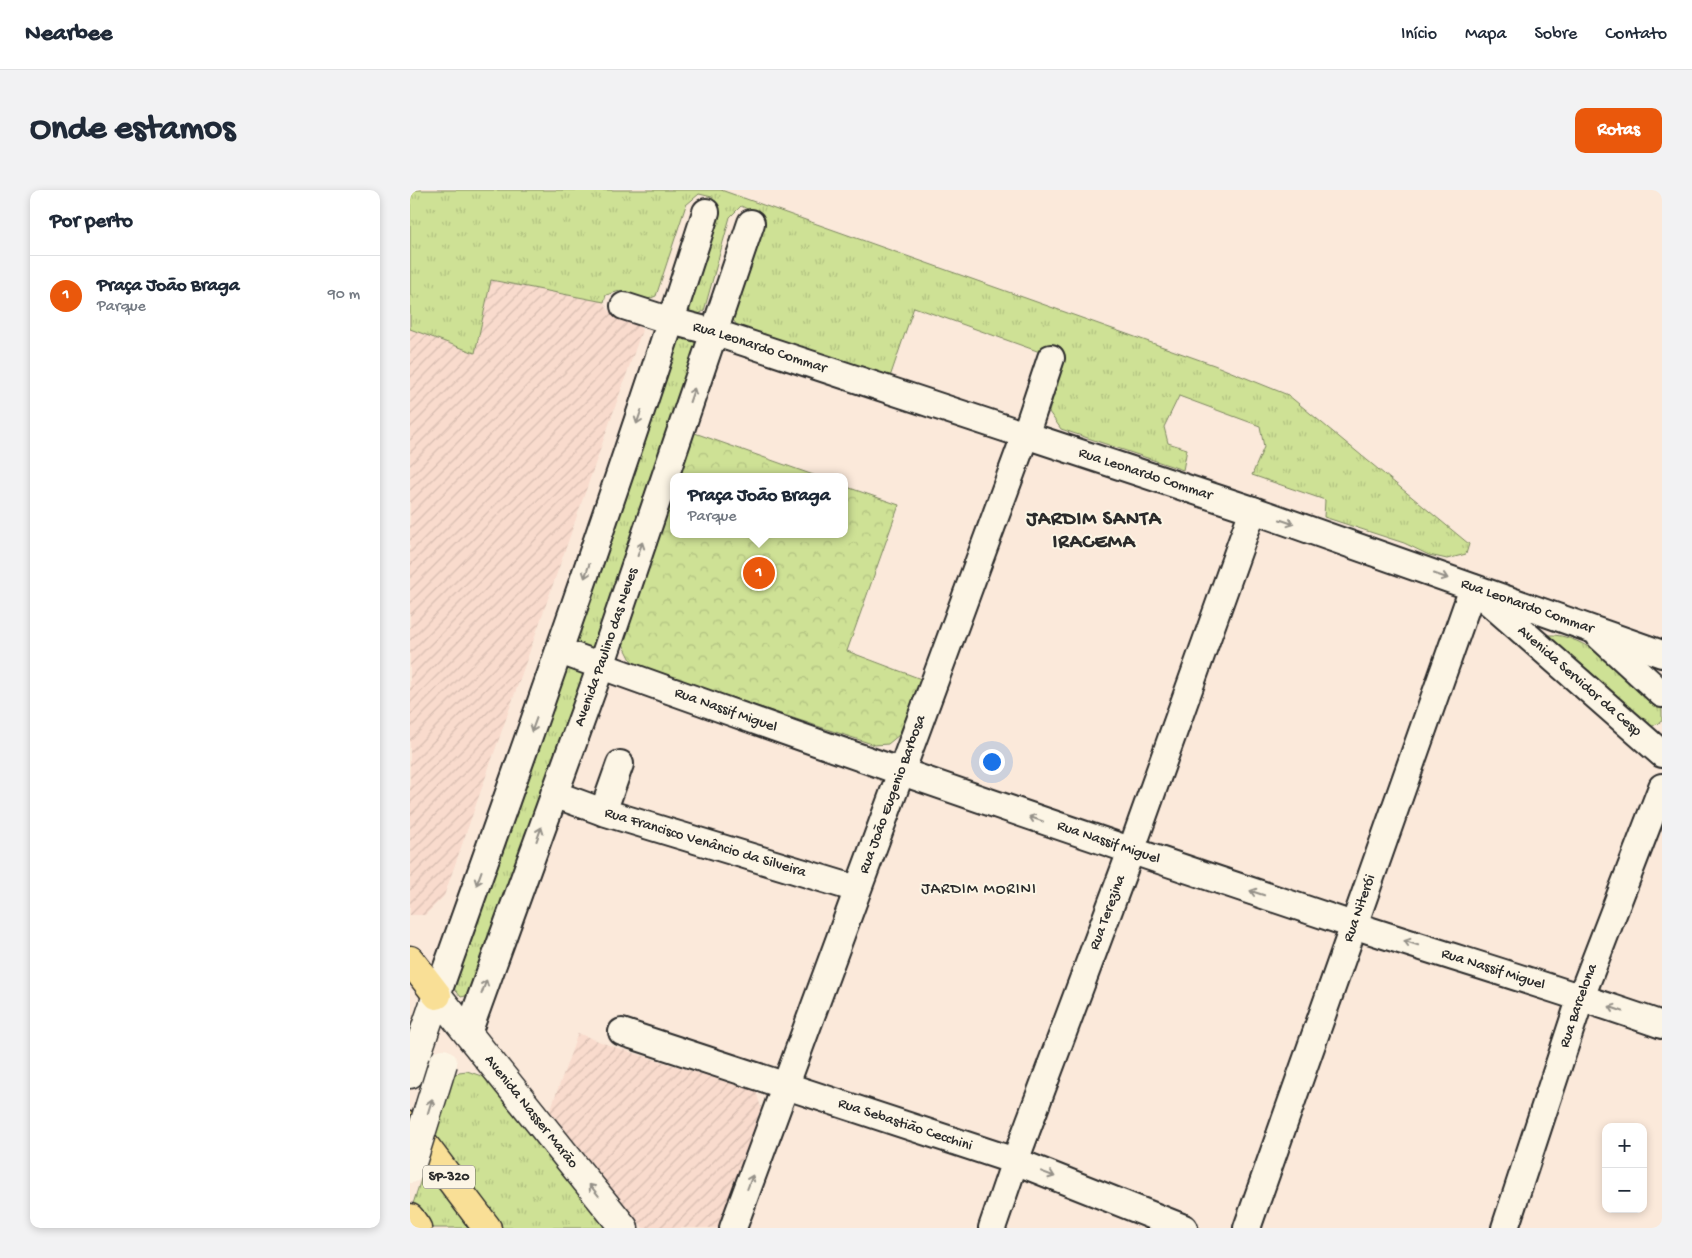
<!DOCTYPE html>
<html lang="pt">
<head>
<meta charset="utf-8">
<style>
	:root { --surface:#fff; --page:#f2f2f3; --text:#1f2937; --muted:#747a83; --line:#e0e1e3; --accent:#ea580c }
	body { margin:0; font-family:"Gochi Hand",sans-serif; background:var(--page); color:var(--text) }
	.controls { position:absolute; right:15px; bottom:15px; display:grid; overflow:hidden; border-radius:10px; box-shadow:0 2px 8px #0003 }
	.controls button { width:45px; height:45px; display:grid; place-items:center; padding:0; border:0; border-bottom:1px solid var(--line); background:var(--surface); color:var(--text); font:25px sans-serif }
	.you { position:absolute; left:581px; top:571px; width:18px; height:18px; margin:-12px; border:4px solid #fff; border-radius:50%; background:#1a73e8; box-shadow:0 0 0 8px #1a73e833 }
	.badge { display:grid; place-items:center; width:32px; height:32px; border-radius:50%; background:var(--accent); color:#fff; font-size:16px; font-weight:700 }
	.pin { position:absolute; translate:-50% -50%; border:2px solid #fff; box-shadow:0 1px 5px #0006 }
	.popup { position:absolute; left:260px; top:283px; width:178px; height:65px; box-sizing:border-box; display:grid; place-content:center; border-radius:10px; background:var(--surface); filter:drop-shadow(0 1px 4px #0005); font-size:16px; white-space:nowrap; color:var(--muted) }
	.popup b { font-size:19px; color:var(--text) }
	.popup::after { content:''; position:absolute; left:50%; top:100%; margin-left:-10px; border:10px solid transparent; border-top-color:var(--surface) }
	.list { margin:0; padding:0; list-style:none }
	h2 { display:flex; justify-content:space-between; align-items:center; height:65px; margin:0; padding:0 20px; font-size:21px }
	h2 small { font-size:16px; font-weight:400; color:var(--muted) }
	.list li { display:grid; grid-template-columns:32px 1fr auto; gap:15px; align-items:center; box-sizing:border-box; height:80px; padding:0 20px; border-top:1px solid var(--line) }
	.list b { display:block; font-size:19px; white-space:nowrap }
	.list p { margin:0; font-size:16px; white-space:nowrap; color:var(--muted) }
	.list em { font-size:16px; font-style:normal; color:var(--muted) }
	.map { position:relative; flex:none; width:1252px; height:1038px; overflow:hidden; border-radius:10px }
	header { display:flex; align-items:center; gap:30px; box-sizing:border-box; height:70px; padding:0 25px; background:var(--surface); border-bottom:1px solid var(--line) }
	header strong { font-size:24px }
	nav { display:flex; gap:28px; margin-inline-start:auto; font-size:18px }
	.intro { display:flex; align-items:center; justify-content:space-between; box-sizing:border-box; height:120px; padding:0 30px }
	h1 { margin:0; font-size:35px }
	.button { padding:12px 22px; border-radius:10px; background:var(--accent); color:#fff; font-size:18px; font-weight:700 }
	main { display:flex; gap:30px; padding:0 30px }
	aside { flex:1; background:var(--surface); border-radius:10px; box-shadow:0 2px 8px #0003 }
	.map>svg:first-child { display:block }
</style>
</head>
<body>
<header>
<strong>Nearbee</strong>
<nav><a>Início</a><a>Mapa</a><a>Sobre</a><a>Contato</a></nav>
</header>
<div class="intro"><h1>Onde estamos</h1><a class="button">Rotas</a></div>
<main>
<aside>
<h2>Por perto<small></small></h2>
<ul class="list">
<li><span class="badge">1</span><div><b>Praça João Braga</b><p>Parque</p></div><em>90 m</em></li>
</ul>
</aside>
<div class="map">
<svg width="1252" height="1038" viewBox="0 0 1252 1038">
	<defs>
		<pattern id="industrial-furrows" width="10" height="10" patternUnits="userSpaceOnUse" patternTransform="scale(1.25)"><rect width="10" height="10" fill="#f9dbcd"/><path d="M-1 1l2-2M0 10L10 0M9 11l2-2" fill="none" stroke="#d6bcb0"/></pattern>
		<pattern id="grass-tufts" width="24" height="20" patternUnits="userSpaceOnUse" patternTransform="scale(1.25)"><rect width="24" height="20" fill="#cee195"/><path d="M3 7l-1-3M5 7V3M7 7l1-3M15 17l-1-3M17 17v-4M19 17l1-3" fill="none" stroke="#b1c181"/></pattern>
		<pattern id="park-crowns" width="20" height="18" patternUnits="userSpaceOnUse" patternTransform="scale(1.25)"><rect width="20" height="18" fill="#cee195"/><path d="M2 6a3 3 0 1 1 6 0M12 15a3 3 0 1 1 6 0" fill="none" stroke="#b1c181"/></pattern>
	</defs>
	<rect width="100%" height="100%" fill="#fbe9da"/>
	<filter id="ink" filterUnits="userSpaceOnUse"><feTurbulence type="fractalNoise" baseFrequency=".02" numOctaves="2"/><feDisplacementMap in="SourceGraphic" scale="10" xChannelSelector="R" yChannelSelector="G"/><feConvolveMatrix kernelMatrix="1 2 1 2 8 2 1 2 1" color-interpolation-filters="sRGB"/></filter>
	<g filter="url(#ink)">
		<path fill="url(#industrial-furrows)" d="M81 90 194 112 199 121 222 127 232 140 34 706 15 725H0V139L65 163Z
			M168 843 201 856 346 901 351 918 310 1038H233L140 921Z"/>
		<path fill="url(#grass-tufts)" stroke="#7c8660" d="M0 0H311L804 175 878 205 1059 354 1056 364 1037 369 1019 365 994 353 914 327 915 310 842 285 854 257 850 236 769 206 754 237 758 253 777 259 773 280 651 239 639 222 654 167 630 162 504 117 480 187 329 138 318 123 346 23 331 16 320 27 294 121 287 125H280L277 117 306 20 302 7 289 4 276 15 246 106 236 110 210 101 196 105 194 112 81 90 65 163 0 139Z
			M276 144 284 147 287 157 194 451 181 461 169 458 164 446 266 149Z
			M1137 445C1175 442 1223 490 1252 514V531L1241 537 1232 535 1136 454Z
			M160 472 174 478 178 488 64 804 51 807 43 797 151 479Z
			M57 881 77 888 197 1038H89L22 951 40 891 49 882Z
			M15 977 62 1038H13L0 1023Z"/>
		<path fill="url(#park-crowns)" stroke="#7c8660" d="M282 242 409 287H266Z
			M264 294V344H434V296L489 315 437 461 511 489 489 545 478 554 465 555 246 483 222 472 211 450Z"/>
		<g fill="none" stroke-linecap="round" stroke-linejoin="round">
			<g stroke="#2b2b2b" stroke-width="30">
				<g id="street">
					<path id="s1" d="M214 116 261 131 303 142 843 320 1252 464"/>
					<path d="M1190 447 1252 504"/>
					<path id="s2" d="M150 461C412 556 676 646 940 734 1044 768 1149 799 1252 835"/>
					<path id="s3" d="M144 604 193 622 447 699"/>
					<path d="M193 622 210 574"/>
					<path d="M27 805C120 545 212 285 296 22"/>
					<path id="s4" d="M212 842 605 971 774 1038"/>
					<path id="s5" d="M58 843 191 476 341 33"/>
					<path id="s6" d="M323 1038 615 246 641 168"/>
					<path id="s7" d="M582 1038 605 971 721 661 843 320"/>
					<path id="s8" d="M837 1038 1063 398 1252 564"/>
					<path id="s9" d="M1095 1038 1171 807 1252 597"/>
				</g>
			</g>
			<g stroke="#2b2b2b" stroke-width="31">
				<g id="secondary">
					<path id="s10" d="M27 805 214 1038"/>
					<path d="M0 884 27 805"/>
				</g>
			</g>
			<g stroke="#2b2b2b" stroke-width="31">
				<path id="highway" d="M0 770 27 805
					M0 936 77 1038
					M0 1028 7 1038"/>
			</g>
			<use href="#street" stroke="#fcf5e5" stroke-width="26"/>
			<use href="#secondary" stroke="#fcf5e5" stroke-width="28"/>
			<use href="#highway" stroke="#f9df96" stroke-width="28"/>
			<g stroke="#2b2b2b" stroke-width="31" stroke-linecap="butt">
				<path id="secondary-bridge" d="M0 979 33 873"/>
			</g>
			<use href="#secondary-bridge" stroke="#fcf5e5" stroke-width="28"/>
		</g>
		<defs><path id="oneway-shaft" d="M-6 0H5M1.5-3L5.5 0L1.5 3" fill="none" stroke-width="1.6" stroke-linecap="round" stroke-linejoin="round" transform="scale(1.25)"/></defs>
		<g stroke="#949088">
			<use href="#oneway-shaft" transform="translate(282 205) rotate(-71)"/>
			<use href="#oneway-shaft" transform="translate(229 227) rotate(109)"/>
			<use href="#oneway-shaft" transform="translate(877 332) rotate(19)"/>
			<use href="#oneway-shaft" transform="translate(230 359) rotate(-71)"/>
			<use href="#oneway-shaft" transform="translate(177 381) rotate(109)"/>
			<use href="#oneway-shaft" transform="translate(1031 386) rotate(19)"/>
			<use href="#oneway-shaft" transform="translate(124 535) rotate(110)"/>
			<use href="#oneway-shaft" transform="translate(626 629) rotate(-161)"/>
			<use href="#oneway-shaft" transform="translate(129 644) rotate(-70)"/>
			<use href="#oneway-shaft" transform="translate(69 688) rotate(110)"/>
			<use href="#oneway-shaft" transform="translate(847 703) rotate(-162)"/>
			<use href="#oneway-shaft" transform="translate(1001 753) rotate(-162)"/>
			<use href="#oneway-shaft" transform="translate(74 797) rotate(-70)"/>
			<use href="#oneway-shaft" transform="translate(1206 819) rotate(-161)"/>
			<use href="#oneway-shaft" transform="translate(20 916) rotate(-73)"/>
			<use href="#oneway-shaft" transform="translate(638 984) rotate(21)"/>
			<use href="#oneway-shaft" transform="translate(340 992) rotate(-69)"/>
			<use href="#oneway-shaft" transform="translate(184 1000) rotate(-129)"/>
		</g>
	</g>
	<g text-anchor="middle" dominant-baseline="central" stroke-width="4" stroke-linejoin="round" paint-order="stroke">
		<rect fill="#fcf5e5" stroke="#6a6863" stroke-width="1" x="13" y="975.5" width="52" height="23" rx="4"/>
		<g font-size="14" font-weight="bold" fill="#2b2b2b">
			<text x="39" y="987">SP-320</text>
		</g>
		<g font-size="15" fill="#2b2b2b" stroke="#fcf5e5">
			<text stroke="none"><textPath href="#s1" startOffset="142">Rua Leonardo Commar</textPath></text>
			<text stroke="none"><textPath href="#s1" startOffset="548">Rua Leonardo Commar</textPath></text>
			<text stroke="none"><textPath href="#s1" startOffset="952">Rua Leonardo Commar</textPath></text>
			<text stroke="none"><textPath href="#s5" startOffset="410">Avenida Paulino das Neves</textPath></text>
			<text stroke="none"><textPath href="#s8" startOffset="820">Avenida Servidor da Cesp</textPath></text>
			<text stroke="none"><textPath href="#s2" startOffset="176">Rua Nassif Miguel</textPath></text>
			<text stroke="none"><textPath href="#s6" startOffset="462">Rua João Eugenio Barbosa</textPath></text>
			<text stroke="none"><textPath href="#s3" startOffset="159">Rua Francisco Venâncio da Silveira</textPath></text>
			<text stroke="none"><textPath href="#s2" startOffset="581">Rua Nassif Miguel</textPath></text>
			<text stroke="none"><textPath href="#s8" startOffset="339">Rua Niterói</textPath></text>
			<text stroke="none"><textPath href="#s7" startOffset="336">Rua Terezina</textPath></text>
			<text stroke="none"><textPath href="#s2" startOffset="986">Rua Nassif Miguel</textPath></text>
			<text stroke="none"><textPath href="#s9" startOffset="234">Rua Barcelona</textPath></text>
			<text stroke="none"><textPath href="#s10" startOffset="150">Avenida Nasser Marão</textPath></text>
			<text stroke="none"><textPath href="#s4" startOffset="298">Rua Sebastião Cecchini</textPath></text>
		</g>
		<g font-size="16" letter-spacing="1" fill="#2b2b2b" stroke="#fcf5e5">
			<text x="569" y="700">JARDIM MORINI</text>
		</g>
		<g font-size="20" font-weight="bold" letter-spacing="1" fill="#2b2b2b" stroke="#fcf5e5">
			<text x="684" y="330">JARDIM SANTA<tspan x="684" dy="23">IRACEMA</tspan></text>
		</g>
	</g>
</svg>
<div class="controls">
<button>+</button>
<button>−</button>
</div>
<div class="you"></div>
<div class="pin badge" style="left:349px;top:383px">1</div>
<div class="popup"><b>Praça João Braga</b>Parque</div>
</div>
</main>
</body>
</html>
